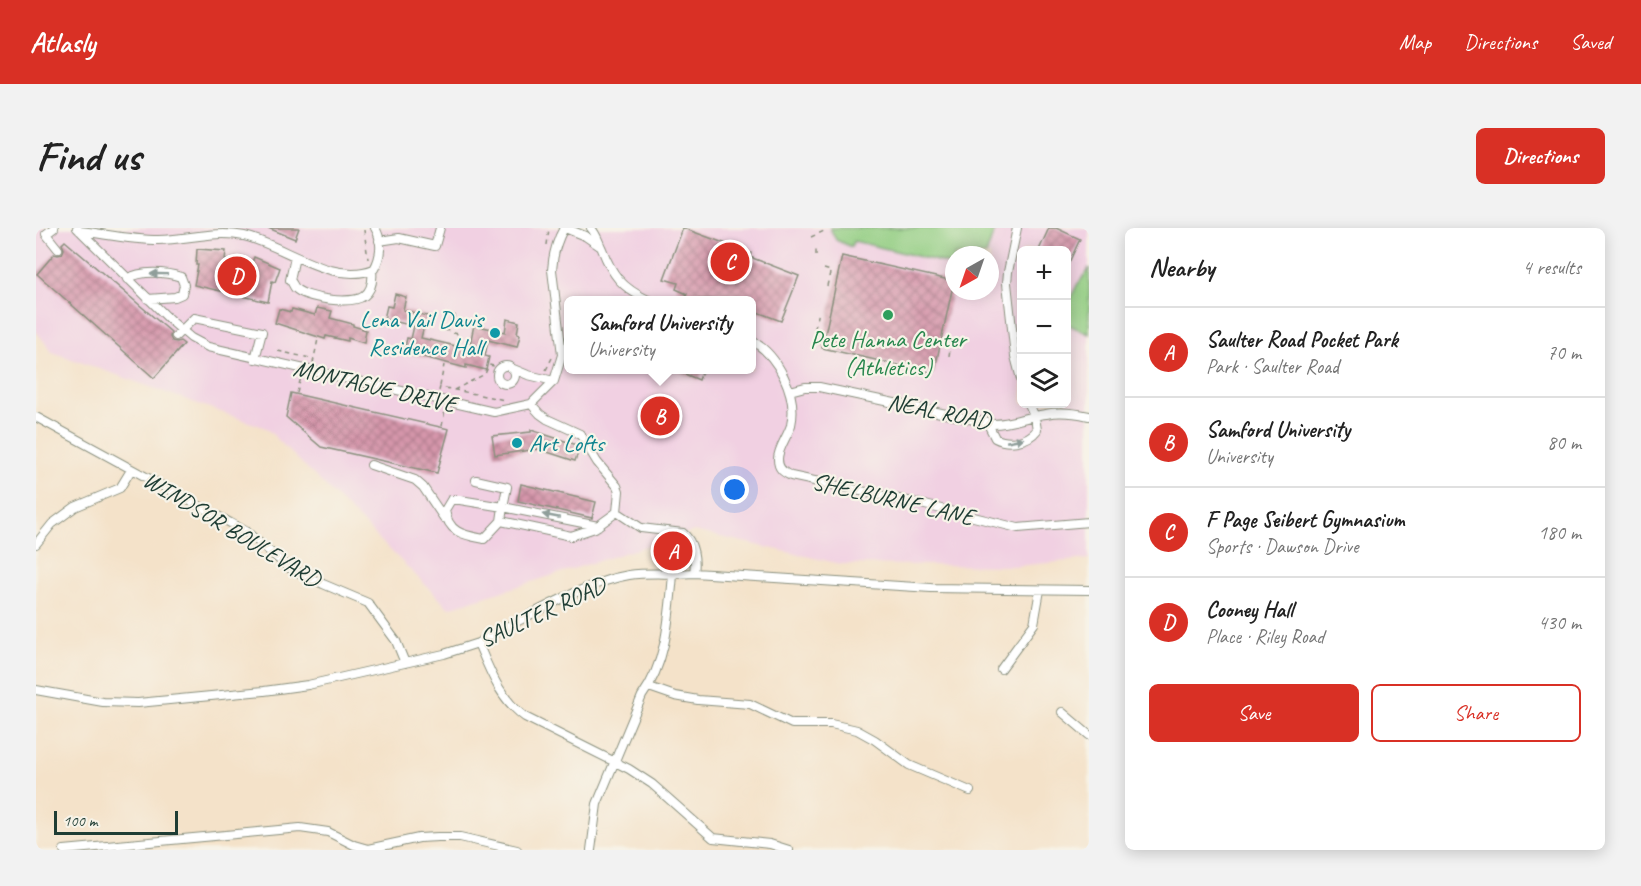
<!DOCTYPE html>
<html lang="en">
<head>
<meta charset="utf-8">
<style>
	:root { --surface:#fff; --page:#f2f2f2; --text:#222; --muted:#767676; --line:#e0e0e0; --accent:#d93025 }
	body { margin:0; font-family:Caveat,sans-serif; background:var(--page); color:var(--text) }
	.controls { position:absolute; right:18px; top:18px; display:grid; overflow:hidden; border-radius:9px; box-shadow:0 3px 15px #0003 }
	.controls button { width:54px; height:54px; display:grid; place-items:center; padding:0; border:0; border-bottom:2px solid var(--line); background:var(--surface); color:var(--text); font:30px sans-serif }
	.compass { position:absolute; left:909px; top:18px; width:54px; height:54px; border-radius:50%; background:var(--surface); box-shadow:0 3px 15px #0003; rotate:220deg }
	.scale { position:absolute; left:18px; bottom:15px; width:124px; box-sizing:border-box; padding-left:6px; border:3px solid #1f3d34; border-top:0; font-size:16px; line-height:21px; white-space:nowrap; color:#1f3d34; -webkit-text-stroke:4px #f7f3e8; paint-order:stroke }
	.you { position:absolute; left:699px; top:262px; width:21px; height:21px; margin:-15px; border:4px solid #fff; border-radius:50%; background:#1a73e8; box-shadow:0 0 0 9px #1a73e833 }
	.badge { display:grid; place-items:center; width:39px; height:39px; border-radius:50%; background:var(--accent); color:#fff; font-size:20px; font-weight:700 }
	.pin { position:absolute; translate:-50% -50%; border:3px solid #fff; box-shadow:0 2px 6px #0006 }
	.popup { position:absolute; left:528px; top:68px; width:192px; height:78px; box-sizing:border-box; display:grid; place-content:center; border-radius:9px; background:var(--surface); filter:drop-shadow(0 2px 4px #0005); font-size:20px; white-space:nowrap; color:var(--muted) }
	.popup b { font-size:22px; color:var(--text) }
	.popup::after { content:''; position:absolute; left:50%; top:100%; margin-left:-12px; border:12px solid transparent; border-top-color:var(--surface) }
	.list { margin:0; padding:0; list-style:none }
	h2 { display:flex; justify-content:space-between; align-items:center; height:78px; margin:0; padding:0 24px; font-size:26px }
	h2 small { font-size:20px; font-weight:400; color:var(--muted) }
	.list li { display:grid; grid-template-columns:39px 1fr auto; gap:18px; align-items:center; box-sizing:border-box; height:90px; padding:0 24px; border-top:2px solid var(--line) }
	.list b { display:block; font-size:22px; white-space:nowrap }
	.list p { margin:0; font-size:20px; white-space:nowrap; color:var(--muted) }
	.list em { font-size:20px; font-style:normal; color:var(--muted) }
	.actions { display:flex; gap:12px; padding:18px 24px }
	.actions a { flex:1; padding:14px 0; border:2px solid var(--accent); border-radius:9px; text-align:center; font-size:21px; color:var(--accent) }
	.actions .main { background:var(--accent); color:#fff }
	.icon { flex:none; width:33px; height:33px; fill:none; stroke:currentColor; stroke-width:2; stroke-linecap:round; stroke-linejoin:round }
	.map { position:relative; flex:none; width:1053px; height:622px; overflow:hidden; border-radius:9px }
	header { display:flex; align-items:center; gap:36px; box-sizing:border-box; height:84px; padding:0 30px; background:var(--accent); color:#fff }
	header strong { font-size:28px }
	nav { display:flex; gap:33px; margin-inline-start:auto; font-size:21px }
	.intro { display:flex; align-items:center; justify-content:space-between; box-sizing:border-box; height:144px; padding:0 36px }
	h1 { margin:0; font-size:42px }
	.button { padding:15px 27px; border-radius:9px; background:var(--accent); color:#fff; font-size:21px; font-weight:700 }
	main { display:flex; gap:36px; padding:0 36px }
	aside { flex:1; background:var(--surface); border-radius:9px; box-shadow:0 3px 15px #0003 }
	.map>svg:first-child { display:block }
</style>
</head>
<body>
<header>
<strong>Atlasly</strong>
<nav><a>Map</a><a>Directions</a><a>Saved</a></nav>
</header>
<div class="intro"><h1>Find us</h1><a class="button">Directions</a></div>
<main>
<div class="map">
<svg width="1053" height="622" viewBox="0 0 1053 622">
	<defs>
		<pattern id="park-tufts" width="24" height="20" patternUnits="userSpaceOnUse" patternTransform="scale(1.5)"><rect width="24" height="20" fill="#92cd82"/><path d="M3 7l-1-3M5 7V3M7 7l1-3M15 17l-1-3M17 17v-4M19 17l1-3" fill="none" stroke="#77a86b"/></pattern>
		<pattern id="building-cross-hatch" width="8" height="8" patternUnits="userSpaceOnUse" patternTransform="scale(1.5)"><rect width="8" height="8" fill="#d696ab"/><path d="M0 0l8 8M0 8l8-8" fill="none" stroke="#ad7c8c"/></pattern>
	</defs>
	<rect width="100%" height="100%" fill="#f7f3e8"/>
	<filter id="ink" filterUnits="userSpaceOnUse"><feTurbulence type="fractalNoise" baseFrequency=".0167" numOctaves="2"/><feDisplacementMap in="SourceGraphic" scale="12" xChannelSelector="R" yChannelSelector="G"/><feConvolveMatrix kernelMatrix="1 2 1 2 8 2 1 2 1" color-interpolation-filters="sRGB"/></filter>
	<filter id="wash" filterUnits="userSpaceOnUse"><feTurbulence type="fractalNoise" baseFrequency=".008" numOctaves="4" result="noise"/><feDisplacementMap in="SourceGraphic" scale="24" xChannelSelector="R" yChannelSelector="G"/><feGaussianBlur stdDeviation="1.35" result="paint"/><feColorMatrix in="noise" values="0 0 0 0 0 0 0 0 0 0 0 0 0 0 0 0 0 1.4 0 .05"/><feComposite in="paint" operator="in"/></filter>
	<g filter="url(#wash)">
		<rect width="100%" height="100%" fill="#f4e2c9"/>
		<path fill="#f1d0e2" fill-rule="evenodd" d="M0 0H1053V331L981 338 805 336 658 303 413 380 230 200 16 124 0 103ZM986 22H1030V176H986ZM918 27H954V63H918ZM532 72H716V142H532Z"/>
		<path fill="url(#park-tufts)" stroke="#58855b" stroke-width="1.5" d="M643 308C655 315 654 326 656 339H624L618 315Z"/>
		<path fill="#92cd82" stroke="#58855b" stroke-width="1.5" d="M794 0H959L950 27H918V37L818 13 815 19 800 12Z
			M1053 40V106L1031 96C1030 82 1034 70 1041 57 1045 51 1050 47 1053 40Z"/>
		<g id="blocks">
			<path fill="url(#building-cross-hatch)" d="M232 0H263L259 11Z
				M647 0 715 25 714 29 763 48 745 93 716 82V72L649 71 651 66 640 61 642 55 628 51Z
				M1013 0H1020L1044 11 1030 41V22H1003Z
				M29 13 135 104 134 109 136 113 141 114 144 113 148 116 118 150 1 46 18 26 22 27 26 26 28 21 26 16Z
				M161 21 190 23 189 32 215 37 218 29 244 40 239 54 236 53 232 74 158 57 162 37H160Z
				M806 28 918 53 898 145 786 120Z
				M359 66 370 69 367 82 395 89 393 99 388 98 385 110 433 121 438 97 469 104 471 91 483 94 481 106 484 107 481 119 452 112 449 128 453 129 450 142 430 137V140L368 124 371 110 375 111 378 98 348 91 351 78 356 79Z
				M281 80 296 83 294 90 317 96V98L330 102 328 115 312 110V113L290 108 289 111 239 95 243 81 255 84 256 81 279 87Z
				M637 141H667L663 152Z
				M255 165 413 201 401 245 285 219 250 189Z
				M495 202 544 218 539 233 502 221 459 227 456 208 495 204Z
				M485 256 560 274 556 290 482 273Z"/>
		</g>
	</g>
	<g filter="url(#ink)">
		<use href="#blocks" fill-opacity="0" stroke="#8a907e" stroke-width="1.5"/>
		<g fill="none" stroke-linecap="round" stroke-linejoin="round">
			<g stroke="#8a907e" stroke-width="10">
				<path id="minor" d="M18 0 10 6 22 21
					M41 0 134 92 155 110 172 119 458 184 495 176 518 153 526 127 516 42C517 26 520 14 528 0
					M529 0 549 8 565 19
					M555 0C561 7 562 13 566 21 576 47 586 60 612 72
					M981 0 972 44 971 55 979 128 986 155
					M44 3C69 6 96 12 122 12 151 12 178 2 208 8 248 17 296 58 338 41 345 29 347 13 339 0
					M343 13 363 10 399 18 404 0
					M259 29 254 52C256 54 257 57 259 60 270 71 315 77 328 68 336 62 337 51 336 42
					M91 51C105 42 130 44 145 49L148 57 146 66 139 69 112 71
					M140 108 158 90 226 104 219 131
					M716 113C742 127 762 167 755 197 752 208 742 220 742 231 742 241 747 244 755 248L881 275 982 300 1053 294
					M461 147a9 9 0 1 1 18 0a9 9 0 1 1-18 0Z
					M475 140 492 147 518 153
					M754 163 769 159H783L957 196C976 196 991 188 1010 186 1024 183 1039 185 1053 188
					M495 176 504 186 511 191 544 206 561 234 581 258 583 263 581 284
					M0 189 211 304 253 340 287 356 332 375 360 413 369 435
					M951 194 959 210C972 217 992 214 1001 202L999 189 993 176
					M335 237 379 252 387 259 408 290
					M440 252 471 259 467 279 562 298
					M581 284 605 300 647 305C658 314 660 332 658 345
					M465 293 467 279 424 272H415L409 282C412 305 428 307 448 311L465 293 535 308 559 300 581 284
					M0 316 16 296 39 279 84 260 95 242
					M442 415C454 443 464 471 489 489L593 541 616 556 677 610 734 616 753 622
					M965 441 998 396 1004 362
					M613 459 639 468 662 472 714 476 756 496H795L821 502 839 512 873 537 934 563
					M0 462 67 474 102 475 228 463 272 457 408 426 442 415 457 406C497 386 550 354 593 347 615 344 636 347 658 345L895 360 1053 362
					M1026 484 1053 507
					M28 622 264 600 292 604 318 617 332 621 383 610 402 609H424L481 622
					M555 622 561 576 606 468C631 434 633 388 637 347"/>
			</g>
			<path stroke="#8a907e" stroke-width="1.5" stroke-dasharray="4.5 4.5" stroke-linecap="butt" d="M328 2 332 31
				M775 9 788 3
				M511 17 513 0
				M780 27V22
				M788 41 795 43
				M791 58 794 45
				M418 91 420 84
				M779 100 783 84
				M408 102 413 103
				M417 105 424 106
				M242 123 278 131
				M913 128 915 114
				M277 135 282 111
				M510 142 516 130
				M404 158 408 137
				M418 162 449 146 453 137 458 138
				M403 163 404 159 469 172
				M261 165 265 149
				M406 198 409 182"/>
			<use href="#minor" stroke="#fff" stroke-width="8"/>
		</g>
		<defs><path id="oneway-solid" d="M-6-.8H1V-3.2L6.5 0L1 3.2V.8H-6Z" transform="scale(1.5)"/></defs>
		<g fill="#8f9e9a">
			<use href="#oneway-solid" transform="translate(123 46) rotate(-179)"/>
			<use href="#oneway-solid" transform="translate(979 212) rotate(-11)"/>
			<use href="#oneway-solid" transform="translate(515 288) rotate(-169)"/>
		</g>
	</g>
	<circle fill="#2e9e5b" stroke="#f7f3e8" stroke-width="2" cx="852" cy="87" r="6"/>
	<g fill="#0f9aa8" stroke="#f7f3e8" stroke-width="2">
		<circle cx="459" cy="105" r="6"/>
		<circle cx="481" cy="215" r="6"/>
	</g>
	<g text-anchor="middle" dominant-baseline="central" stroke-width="4.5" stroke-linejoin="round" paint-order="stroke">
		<g font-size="24" fill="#0d838f" stroke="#f7f3e8" text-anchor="end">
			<text x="447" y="91">Lena Vail Davis<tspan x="447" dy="28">Residence Hall</tspan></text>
			<text x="493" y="215" text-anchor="start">Art Lofts</text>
		</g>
		<g font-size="24" fill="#27864d" stroke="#f7f3e8">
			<text x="852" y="111">Pete Hanna Center<tspan x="852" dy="28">(Athletics)</tspan></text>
		</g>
		<g font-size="24" fill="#1f3d34" stroke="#f7f3e8">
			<text transform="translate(339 158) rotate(13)">MONTAGUE DRIVE</text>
			<text transform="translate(903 183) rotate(11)">NEAL ROAD</text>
			<text transform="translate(857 271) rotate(13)">SHELBURNE LANE</text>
			<text transform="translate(196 301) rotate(31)">WINDSOR BOULEVARD</text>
			<text transform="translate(506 384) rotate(-25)">SAULTER ROAD</text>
		</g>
	</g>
</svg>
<div class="controls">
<button>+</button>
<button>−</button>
<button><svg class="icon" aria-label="layers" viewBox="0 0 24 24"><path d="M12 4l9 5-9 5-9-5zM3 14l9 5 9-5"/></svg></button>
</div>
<svg class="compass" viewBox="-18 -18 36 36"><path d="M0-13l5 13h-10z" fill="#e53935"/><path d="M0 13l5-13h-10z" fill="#767676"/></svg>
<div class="scale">100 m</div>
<div class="you"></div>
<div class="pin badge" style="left:637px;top:323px">A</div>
<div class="pin badge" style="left:624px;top:188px">B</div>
<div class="popup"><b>Samford University</b>University</div>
<div class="pin badge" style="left:694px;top:34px">C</div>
<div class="pin badge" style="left:201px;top:48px">D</div>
</div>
<aside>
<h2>Nearby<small>4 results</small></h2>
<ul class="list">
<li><span class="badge">A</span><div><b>Saulter Road Pocket Park</b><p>Park · Saulter Road</p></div><em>70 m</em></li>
<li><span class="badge">B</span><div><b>Samford University</b><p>University</p></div><em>80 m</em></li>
<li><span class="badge">C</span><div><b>F Page Seibert Gymnasium</b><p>Sports · Dawson Drive</p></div><em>180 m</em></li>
<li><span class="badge">D</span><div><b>Cooney Hall</b><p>Place · Riley Road</p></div><em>430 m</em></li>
</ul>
<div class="actions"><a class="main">Save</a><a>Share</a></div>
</aside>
</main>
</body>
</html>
